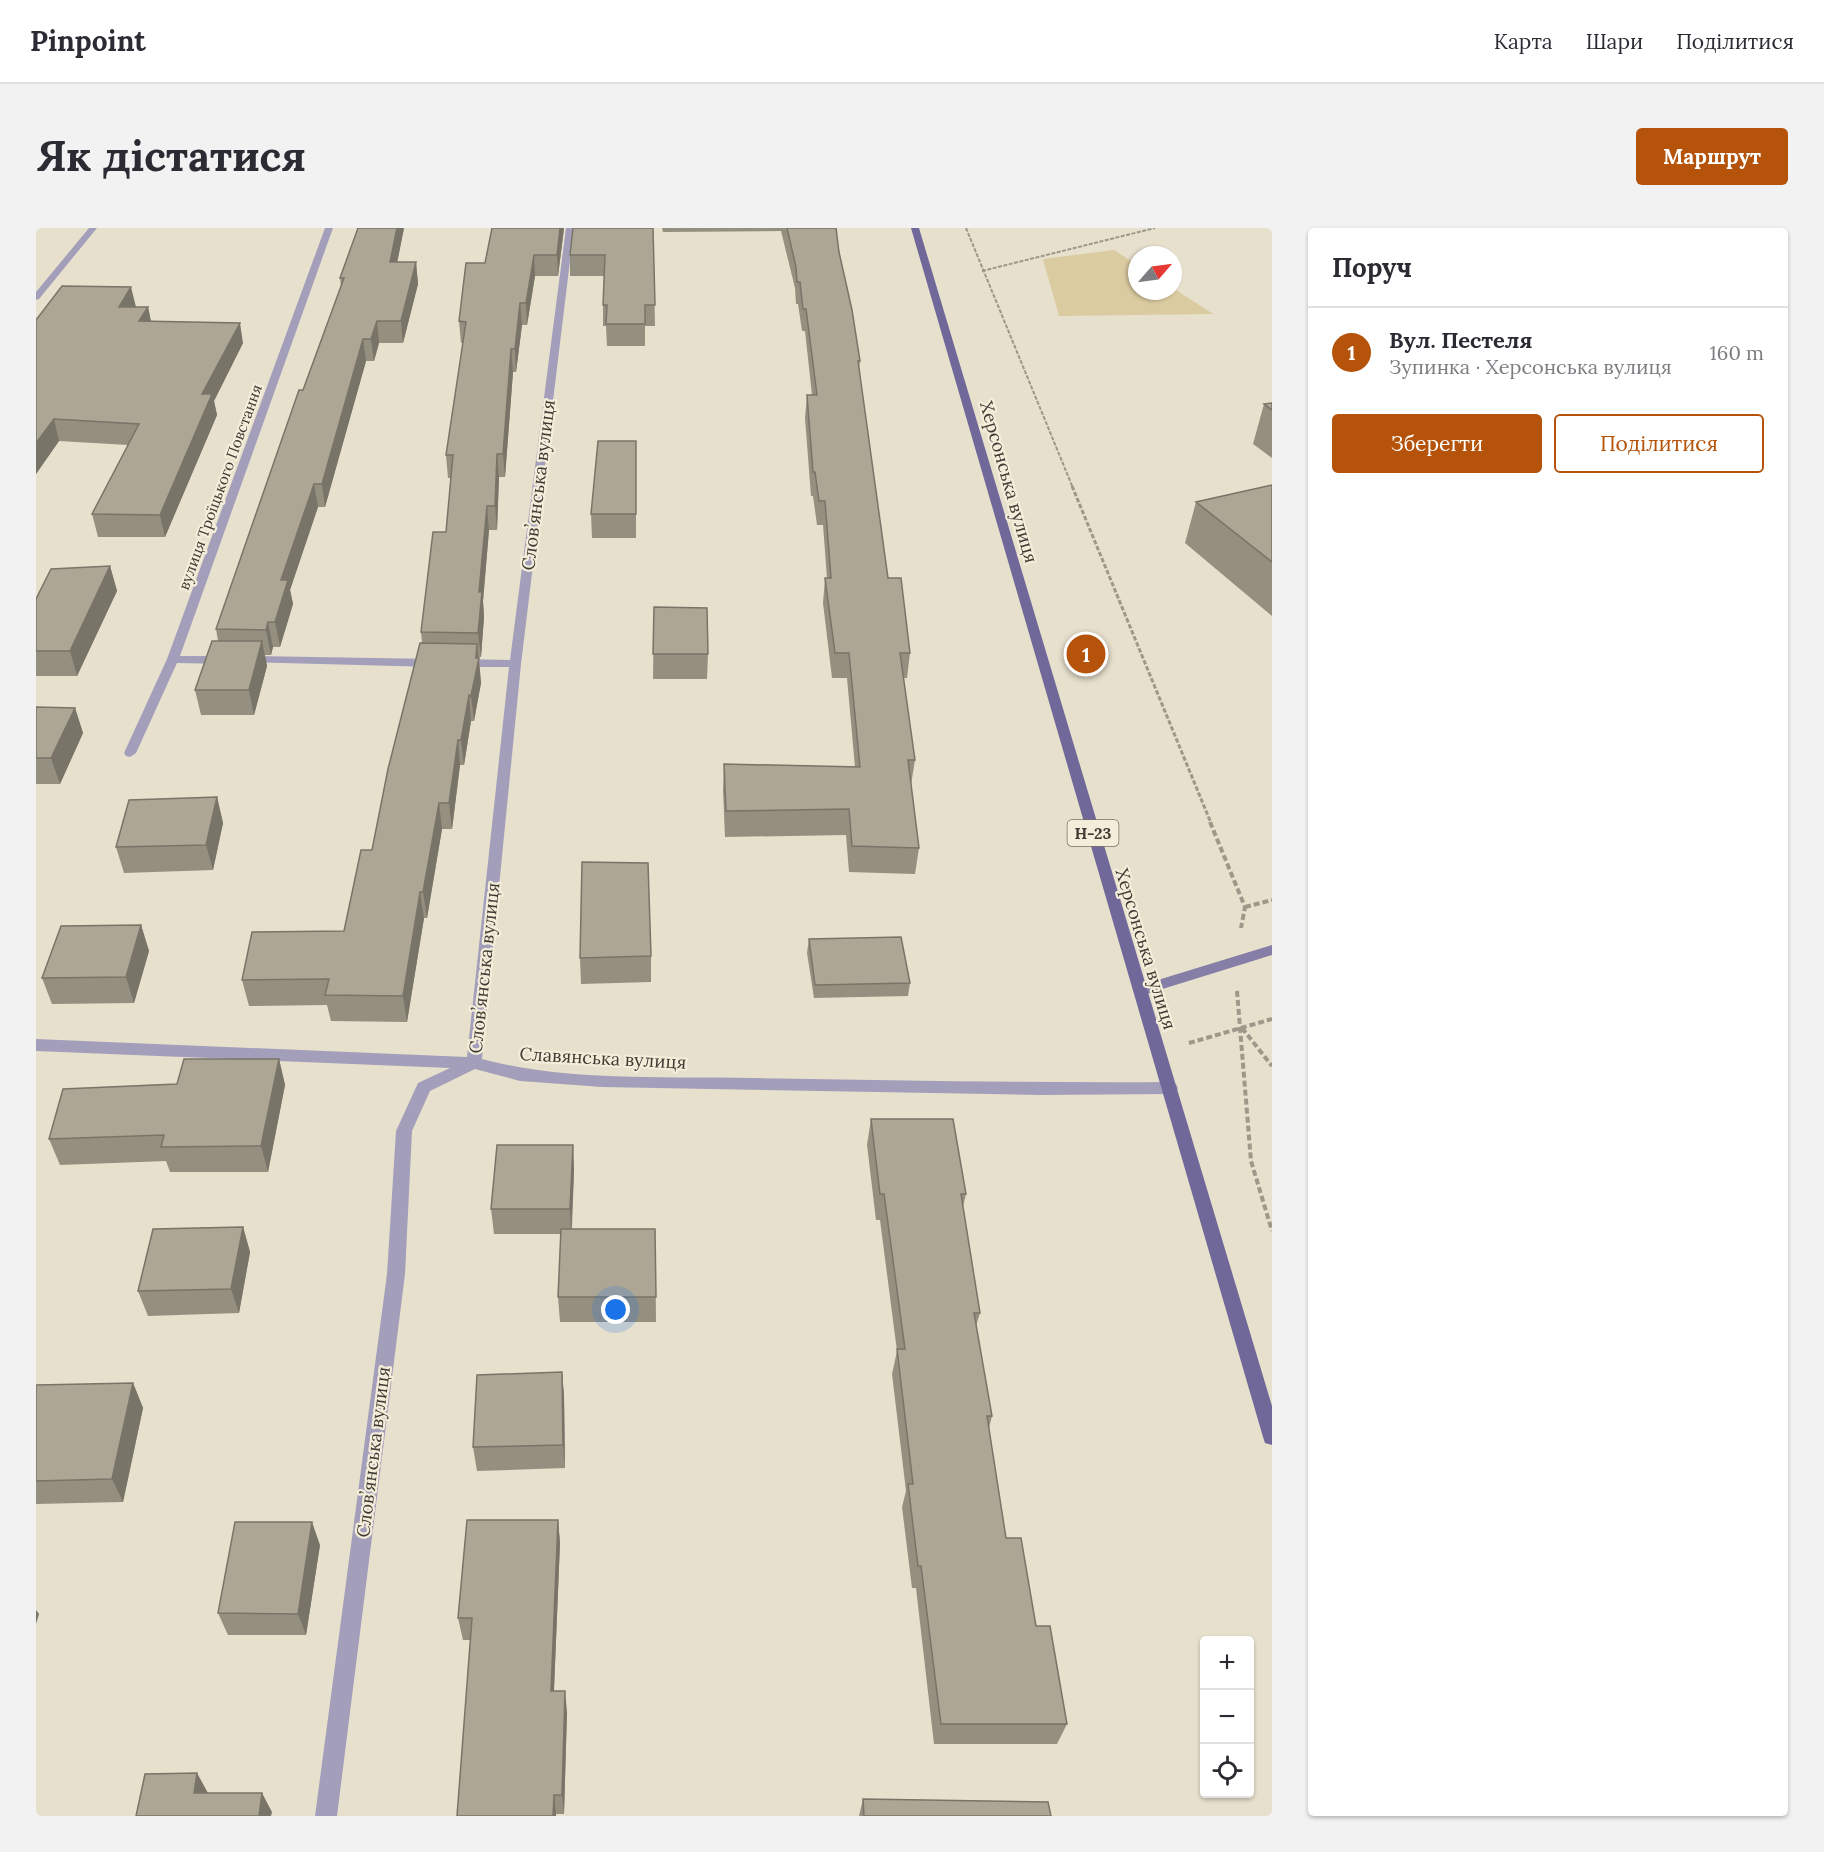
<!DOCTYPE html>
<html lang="uk">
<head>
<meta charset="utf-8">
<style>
	:root { --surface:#fff; --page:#f2f2f3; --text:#2b2b33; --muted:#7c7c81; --line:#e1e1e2; --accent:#b45309 }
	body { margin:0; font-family:Lora,serif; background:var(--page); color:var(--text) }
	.controls { position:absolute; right:18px; bottom:18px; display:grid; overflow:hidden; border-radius:6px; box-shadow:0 2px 4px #0004 }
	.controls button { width:54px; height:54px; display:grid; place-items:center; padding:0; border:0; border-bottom:2px solid var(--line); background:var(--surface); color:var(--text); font:30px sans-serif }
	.compass { position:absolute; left:1092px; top:18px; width:54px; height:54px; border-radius:50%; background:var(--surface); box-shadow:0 2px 4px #0004; rotate:62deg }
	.you { position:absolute; left:580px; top:1082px; width:21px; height:21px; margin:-15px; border:4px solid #fff; border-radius:50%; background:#1a73e8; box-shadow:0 0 0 9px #1a73e833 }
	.badge { display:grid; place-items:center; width:39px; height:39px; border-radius:50%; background:var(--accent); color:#fff; font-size:20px; font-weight:700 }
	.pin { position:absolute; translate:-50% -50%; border:3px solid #fff; box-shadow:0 2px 6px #0006 }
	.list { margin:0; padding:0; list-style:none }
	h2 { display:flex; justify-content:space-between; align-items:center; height:78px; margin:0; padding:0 24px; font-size:26px }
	h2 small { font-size:20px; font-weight:400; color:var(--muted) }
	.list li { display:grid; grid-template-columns:39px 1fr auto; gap:18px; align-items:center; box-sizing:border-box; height:90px; padding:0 24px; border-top:2px solid var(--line) }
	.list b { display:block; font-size:22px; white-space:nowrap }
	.list p { margin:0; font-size:20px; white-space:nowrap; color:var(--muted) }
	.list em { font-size:20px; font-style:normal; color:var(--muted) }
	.actions { display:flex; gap:12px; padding:18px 24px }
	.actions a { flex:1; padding:14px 0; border:2px solid var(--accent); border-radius:6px; text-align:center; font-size:21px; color:var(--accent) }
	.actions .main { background:var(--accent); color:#fff }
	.icon { flex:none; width:33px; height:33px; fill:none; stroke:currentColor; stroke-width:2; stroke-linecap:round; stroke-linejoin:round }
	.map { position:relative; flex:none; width:1236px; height:1588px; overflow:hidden; border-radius:6px }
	header { display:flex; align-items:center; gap:36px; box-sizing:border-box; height:84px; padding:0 30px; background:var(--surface); border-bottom:2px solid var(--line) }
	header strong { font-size:28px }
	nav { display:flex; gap:33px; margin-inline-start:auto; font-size:21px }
	.intro { display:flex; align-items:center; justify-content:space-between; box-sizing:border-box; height:144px; padding:0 36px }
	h1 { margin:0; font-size:42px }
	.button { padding:15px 27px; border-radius:6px; background:var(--accent); color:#fff; font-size:21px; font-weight:700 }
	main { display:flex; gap:36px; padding:0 36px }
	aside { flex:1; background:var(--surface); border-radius:6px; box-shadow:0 2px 4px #0004 }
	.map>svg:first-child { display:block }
</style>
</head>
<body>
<header>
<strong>Pinpoint</strong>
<nav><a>Карта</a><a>Шари</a><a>Поділитися</a></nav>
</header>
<div class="intro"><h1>Як дістатися</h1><a class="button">Маршрут</a></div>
<main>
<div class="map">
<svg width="1236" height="1588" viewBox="0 0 1236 1588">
	<rect width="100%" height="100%" fill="#e7e0cd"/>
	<path fill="#dbcba1" d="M1078 22 1101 37V63H1137V60L1177 86 1023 88 1007 31Z"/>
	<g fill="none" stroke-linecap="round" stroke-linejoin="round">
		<path stroke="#9d988a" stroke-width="2" stroke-dasharray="4 1.5" stroke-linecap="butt" d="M930 0 1037 260
			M946 43 1119 0"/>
		<path stroke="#9d988a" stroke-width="3" stroke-dasharray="4.5 2" stroke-linecap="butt" d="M1036 258 1175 595"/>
		<path stroke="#9d988a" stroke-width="4" stroke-dasharray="6 3" stroke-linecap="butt" d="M1174 594 1209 679 1205 700
			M1209 679 1236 672
			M1201 763 1215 933 1236 1003
			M1206 800 1236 838
			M1153 815 1236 791"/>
		<path fill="#a39fbb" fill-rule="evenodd" d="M53 0H61L3 71 0 72V64Z
			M289 0H297L144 428H188L194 432 188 436 141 435 100 525 94 529 90 528 88 525 131 431Z
			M530 0H538L485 436 446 831C533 854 627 848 717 850 856 852 995 855 1134 854L1140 856 1142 860 1140 864 1134 866 1004 867 566 859 484 853 439 841 394 863 376 903 369 1046 301 1588H279L351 1046 360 903 382 855 414 840 0 823V811L431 829 473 439H425L419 435 425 431 474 432Z
			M212 428 398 431 404 435 398 439 208 434 206 432Z"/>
		<path fill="#857fa7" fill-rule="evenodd" d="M1236 717V727L1104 768 1097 763 1099 759Z"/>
		<path fill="#706898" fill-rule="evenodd" d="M875 0H883L1236 1178V1217L1229 1215 1227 1209Z"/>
	</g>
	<path fill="#958f80" d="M368 0 361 34H380L382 56 367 115H343L338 133H330L289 279H282L254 362 257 376 244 419H237L235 427H229L231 438 218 487H165L159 462 182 413 180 401 305 59 304 50Z
		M456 0H528L522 48H499L491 97H486L480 144H477L469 249H463L461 302H453L447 373 448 389 445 429H443L445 455 438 493H435L428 537H424L416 601H406L391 690H388L371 794 295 793 291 777 213 778 206 752 308 703 336 622 386 415 385 404 410 304 415 250H412L410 227 427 115H425L423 93 449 35Z
		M617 0 619 98H609V118H571L570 98H567V77L568 48H534V27Z
		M626 0H800L803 24 824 133 823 141 852 350 874 425 871 450H867L879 532 875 557 883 620 879 646 813 644 810 607 689 609 687 562 688 536 819 539 811 450H796L787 375 789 350H791L787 297H781L777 268H775L769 190 771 167H776L769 103H766L762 76H760L759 60 745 3 627 4Z
		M100 79H112L115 93 207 115 178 173 181 187 129 309H62L56 286 92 217 23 213 0 246V92Z
		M1236 175V230L1217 216 1228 176Z
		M600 213V310H556L555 286Z
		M1236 257V388L1149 315 1160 274Z
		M74 338 81 363 41 448H0V371Z
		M618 379 672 426 671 451H617Z
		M0 479 39 480 47 505 24 556H0Z
		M181 569 187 595 177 642 88 645 80 619Z
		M105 697 113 723 98 775 16 776 6 750Z
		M773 711 874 755 872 768 778 770 771 725Z
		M615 728V754L545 756 544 730Z
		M243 831 249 857 232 944H134L130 933 24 937 13 911 141 856Z
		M835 891 930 966 927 979 944 1085 940 1098 956 1188 953 1200 970 1310 1000 1398 1031 1496 1021 1516H898L880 1360H876L866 1279 870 1263 856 1146 861 1123 844 992H840L831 917Z
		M537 917 538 943 536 1001H619L620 1094H524L522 1069 525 1006H458L455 981Z
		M207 999 214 1024 203 1085 112 1088 102 1063Z
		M526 1144 528 1168 529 1240 441 1243 437 1219Z
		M97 1155 107 1180 87 1274 0 1276V1157Z
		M522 1292 524 1315 518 1463 531 1484 528 1586H520L434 1412H427L422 1390Z
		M284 1317 270 1407H192L182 1385Z
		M827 1571 1015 1588H823Z"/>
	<path fill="#797468" d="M361 0H368L357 56 354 34Z
		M524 0H528L522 48 521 27Z
		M498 27 499 48 491 97 490 75Z
		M380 34 382 56 367 115 365 93Z
		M95 59 100 79H83Z
		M484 75 486 97 480 144 479 121Z
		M112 79 116 99 103 93Z
		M341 93 343 115 338 133 335 111Z
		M204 95 207 115 178 173 181 187 129 309 124 287 166 166Z
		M327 111 330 133 289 279 286 256Z
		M475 121 477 144 469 249 467 226Z
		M18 191 23 213 0 246V215Z
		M461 226 463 249 461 302 459 278Z
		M278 256 282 279 254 362 257 376 244 419 239 394 245 352Z
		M451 278 453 302 447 373 448 389 445 429 442 405 443 364Z
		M74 338 81 363 41 448 34 423Z
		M232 394 237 419 235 427 230 402Z
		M226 413 231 438 218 487 213 462Z
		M441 416 445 455 438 493 435 468Z
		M433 467 435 493 428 537 425 512Z
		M39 480 47 505 24 556 15 530Z
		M422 512 424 537 416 601 413 575Z
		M181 569 187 595 177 642 170 617Z
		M403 575 406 601 391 690 387 664Z
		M384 664 388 690 371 794 367 768Z
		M105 697 113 723 98 775 90 749Z
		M243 831 249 857 232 944 225 918Z
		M537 917 538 943 535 1006 534 981Z
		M207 999 214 1024 203 1085 195 1061Z
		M526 1144 528 1168 529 1240 527 1217Z
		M97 1155 107 1180 87 1274 76 1251Z
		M522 1292 524 1315 517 1484 515 1463Z
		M276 1294 284 1317 270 1407 262 1386Z
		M0 1382 3 1386 0 1396Z
		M529 1463 531 1484 528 1586 526 1567Z
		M161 1545 172 1565H158Z
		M226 1565 236 1584 235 1588H223Z
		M518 1567 520 1586V1588H517Z"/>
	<path fill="#ada695" stroke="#797468" stroke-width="1.5" d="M322 0H361L354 34H380L365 93H341L335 111H327L286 256H278L245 352H252L239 394H232L230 402 180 401 263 162H267L308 50H304Z
		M456 0H524L521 27H498L490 75H484L479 121H475L467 226H461L459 278H451L443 364H446L442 405 385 404 397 304H410L417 227H410L430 94 423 93 430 35H449Z
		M537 0H617L619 77H609V96H570L571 77H567L569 27H534Z
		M751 0H800L803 24 816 82 824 133H822L852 350H865L874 425H864L879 532H872L883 620 816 618 813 581 690 583 688 536 824 539 813 425H799L789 350H795L789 273H783L779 244H777L771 167H781L770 81H767L764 54H761L760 39Z
		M26 58 95 59 83 79H112L103 93 204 95 166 166H176L124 287 56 286 103 196 18 191 0 215V92Z
		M1236 175V182L1228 176Z
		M562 213H600V286H555Z
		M1236 257V334L1160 274Z
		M74 338 34 423H0V371L15 341Z
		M618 379 671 380 672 426H617Z
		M176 413H226L213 462H159Z
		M384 415 441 416 440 430H443L435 468 433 467 425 512H422L413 575H403L387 664H384L367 768 289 767 293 751 206 752 216 704 308 703 325 622H336L352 541Z
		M0 479 39 480 15 530H0Z
		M181 569 170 617 80 619 93 572Z
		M546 634 612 635 615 728 544 730Z
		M105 697 90 749 6 750 25 698Z
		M865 709 874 755 779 757 773 711Z
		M148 831H243L225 918 125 919 128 907 13 911 27 861 141 856Z
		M835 891H917L930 966H925L944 1085H938L956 1188H951L970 1310H985L1000 1398H1014L1031 1496H905L885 1338H882L872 1256H877L861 1121H869L848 966H844Z
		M461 917H537L534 981H455Z
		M207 999 195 1061 102 1063 117 1001Z
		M525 1001H619L620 1069H522Z
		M526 1144 527 1217 437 1219 441 1147Z
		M97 1155 76 1251 0 1253V1157Z
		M431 1292H522L515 1463H529L526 1567H518L517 1588H421L436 1390H422Z
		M199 1294H276L262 1386 182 1385Z
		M161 1545 158 1565H226L223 1588H100L109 1546Z
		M827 1571 1012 1574 1015 1588H828Z"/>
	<g text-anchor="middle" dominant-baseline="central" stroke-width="4.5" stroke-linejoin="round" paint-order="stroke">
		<g font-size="15" fill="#3e3b34" stroke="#f4edda">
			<text transform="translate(184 259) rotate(-70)">вулиця Троїцького Повстання</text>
		</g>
		<rect fill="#f4edda" stroke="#757066" stroke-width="1.5" x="1031.5" y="592" width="51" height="26" rx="4.5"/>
		<g font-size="16" font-weight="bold" fill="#3e3b34">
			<text x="1057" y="605">Н-23</text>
		</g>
		<g font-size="18" fill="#3e3b34" stroke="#f4edda">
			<text transform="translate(973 254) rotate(74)">Херсонська вулиця</text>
			<text transform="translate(502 257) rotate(-83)">Словʼянська вулиця</text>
			<text transform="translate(1110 721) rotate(73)">Херсонська вулиця</text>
			<text transform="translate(448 740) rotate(-84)">Словʼянська вулиця</text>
			<text transform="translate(567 830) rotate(3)">Славянська вулиця</text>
			<text transform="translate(337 1224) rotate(-83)">Словʼянська вулиця</text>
		</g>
	</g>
</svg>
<div class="controls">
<button>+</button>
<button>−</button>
<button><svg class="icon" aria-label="locate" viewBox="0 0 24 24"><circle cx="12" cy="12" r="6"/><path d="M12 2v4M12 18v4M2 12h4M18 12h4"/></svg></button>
</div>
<svg class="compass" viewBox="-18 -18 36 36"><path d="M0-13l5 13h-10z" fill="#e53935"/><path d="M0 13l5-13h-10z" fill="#7c7c81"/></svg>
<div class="you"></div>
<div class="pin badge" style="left:1050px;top:426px">1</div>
</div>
<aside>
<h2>Поруч<small></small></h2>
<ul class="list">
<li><span class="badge">1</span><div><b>Вул. Пестеля</b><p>Зупинка · Херсонська вулиця</p></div><em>160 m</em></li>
</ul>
<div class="actions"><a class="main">Зберегти</a><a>Поділитися</a></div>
</aside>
</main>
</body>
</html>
